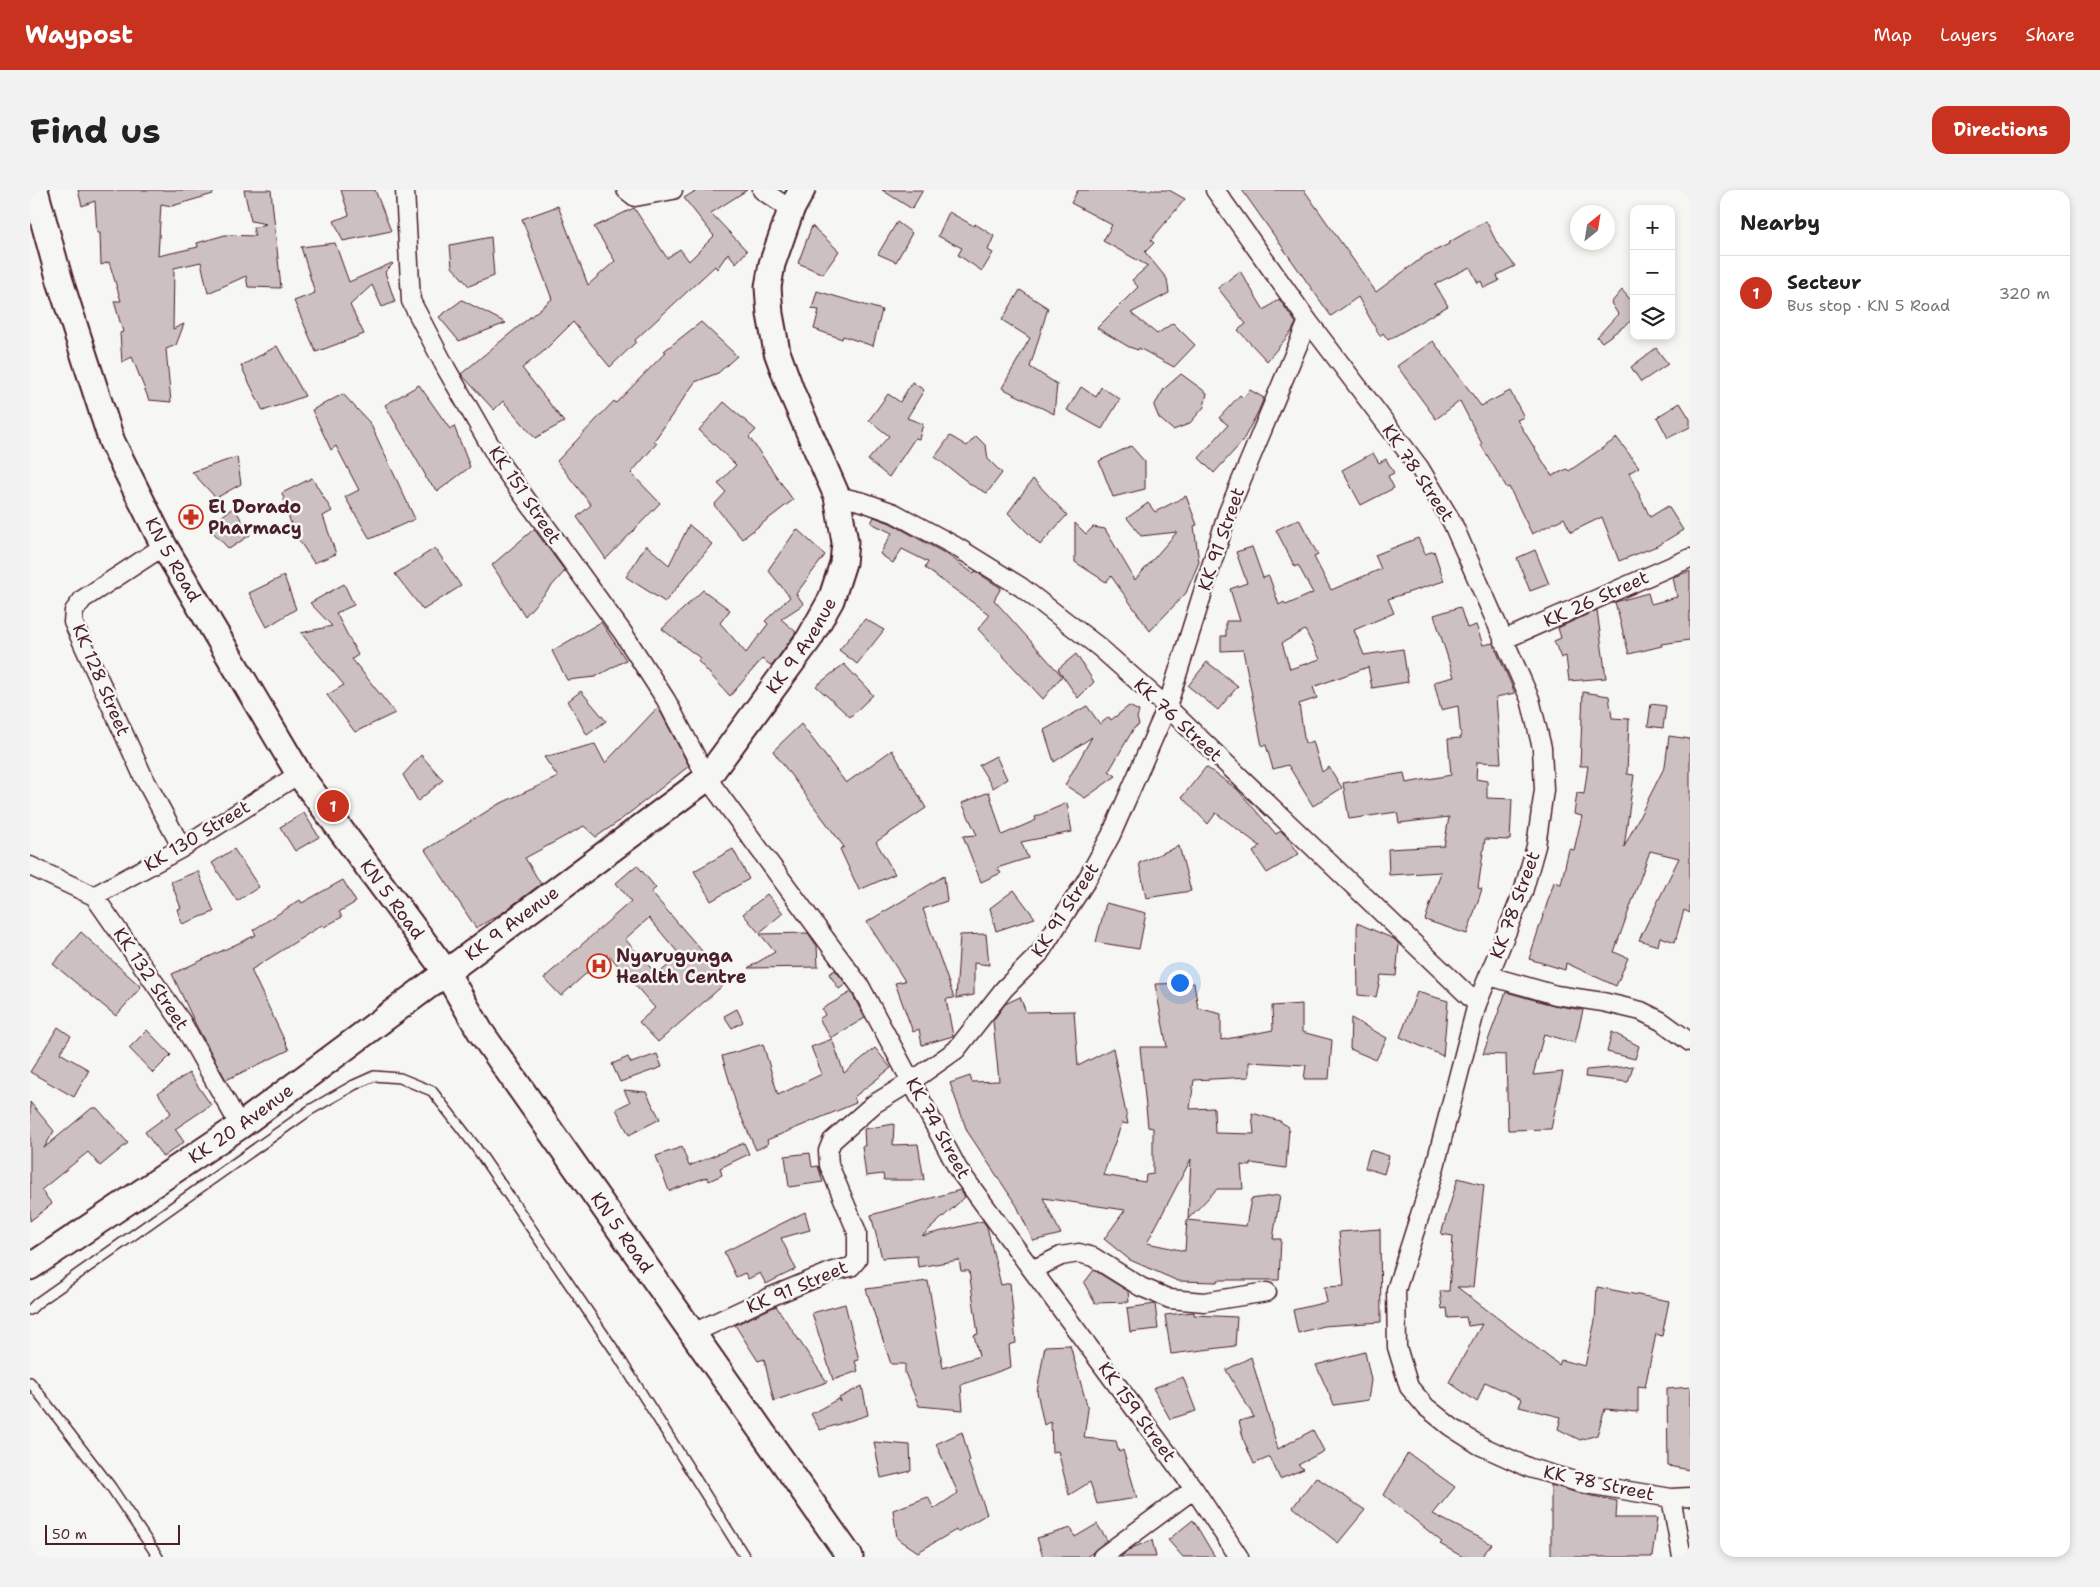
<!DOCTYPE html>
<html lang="en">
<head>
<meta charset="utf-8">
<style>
	:root { --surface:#fff; --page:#f2f2f2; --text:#222; --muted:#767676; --line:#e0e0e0; --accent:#c8321e }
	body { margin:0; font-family:"Shantell Sans",sans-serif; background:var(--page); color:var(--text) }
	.controls { position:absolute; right:15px; top:15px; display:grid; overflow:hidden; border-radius:10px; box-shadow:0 2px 8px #0003 }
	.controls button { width:45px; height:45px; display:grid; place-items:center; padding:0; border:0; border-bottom:1px solid var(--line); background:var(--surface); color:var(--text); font:25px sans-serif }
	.compass { position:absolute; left:1540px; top:15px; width:45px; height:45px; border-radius:50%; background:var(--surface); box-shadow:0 2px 8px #0003; rotate:30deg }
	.scale { position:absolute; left:15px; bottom:12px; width:135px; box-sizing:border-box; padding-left:5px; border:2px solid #4a1f2b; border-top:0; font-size:14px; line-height:18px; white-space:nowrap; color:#4a1f2b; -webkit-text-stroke:4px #f6f6f2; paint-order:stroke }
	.you { position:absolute; left:1149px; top:792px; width:18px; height:18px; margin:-12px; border:4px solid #fff; border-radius:50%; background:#1a73e8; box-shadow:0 0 0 8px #1a73e833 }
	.badge { display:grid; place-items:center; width:32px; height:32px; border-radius:50%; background:var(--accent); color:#fff; font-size:16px; font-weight:700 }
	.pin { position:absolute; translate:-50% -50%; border:2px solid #fff; box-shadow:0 1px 5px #0006 }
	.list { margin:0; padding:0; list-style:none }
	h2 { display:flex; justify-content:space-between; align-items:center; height:65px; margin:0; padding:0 20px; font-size:21px }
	h2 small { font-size:16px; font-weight:400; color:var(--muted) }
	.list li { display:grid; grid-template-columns:32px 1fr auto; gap:15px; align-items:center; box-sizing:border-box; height:75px; padding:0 20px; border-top:1px solid var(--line) }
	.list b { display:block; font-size:19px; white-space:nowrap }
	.list p { margin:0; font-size:16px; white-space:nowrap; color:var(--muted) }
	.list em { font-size:16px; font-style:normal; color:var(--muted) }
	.icon { flex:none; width:28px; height:28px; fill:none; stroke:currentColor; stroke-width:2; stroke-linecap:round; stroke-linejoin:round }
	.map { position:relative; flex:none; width:1660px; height:1367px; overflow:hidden; border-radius:15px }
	header { display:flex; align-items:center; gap:30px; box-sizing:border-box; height:70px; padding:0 25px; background:var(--accent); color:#fff }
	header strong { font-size:24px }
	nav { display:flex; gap:28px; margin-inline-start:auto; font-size:18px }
	.intro { display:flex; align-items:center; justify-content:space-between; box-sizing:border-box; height:120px; padding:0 30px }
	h1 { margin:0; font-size:35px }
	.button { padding:12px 22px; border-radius:15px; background:var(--accent); color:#fff; font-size:18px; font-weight:700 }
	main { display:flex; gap:30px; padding:0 30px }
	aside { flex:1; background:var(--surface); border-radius:15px; box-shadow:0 2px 8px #0003 }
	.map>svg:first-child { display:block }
</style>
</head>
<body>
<header>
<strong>Waypost</strong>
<nav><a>Map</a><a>Layers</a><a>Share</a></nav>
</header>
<div class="intro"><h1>Find us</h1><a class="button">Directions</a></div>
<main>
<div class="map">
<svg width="1660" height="1367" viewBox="0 0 1660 1367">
	<rect width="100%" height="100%" fill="#f6f6f2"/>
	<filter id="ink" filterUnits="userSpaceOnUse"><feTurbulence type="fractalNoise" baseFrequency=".02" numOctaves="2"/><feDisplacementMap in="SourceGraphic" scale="10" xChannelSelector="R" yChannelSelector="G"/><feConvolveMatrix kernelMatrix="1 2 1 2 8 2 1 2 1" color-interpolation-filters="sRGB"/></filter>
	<g filter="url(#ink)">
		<path fill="#ccc1c0" stroke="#4a1f2b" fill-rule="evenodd" d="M48 0H182L183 4 142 16 131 14 128 66 168 57 167 53 195 45 225 46 223 38 236 34 221 31 214 0H241L251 98 218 97 216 86 178 103 171 72 144 78 143 139 154 134 146 155 136 159 141 212 119 210 102 167 92 172 90 143 93 142 84 111H91L79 72 71 75 70 43H67L65 11 52 16Z
			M311 0H345L361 41 313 51 304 31 319 25Z
			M667 0H717L681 23 717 61 706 73 698 63 687 79 685 76 605 150 606 152 580 177 543 132 513 162 492 178 534 232 505 248 473 211 464 220 431 184 522 109 492 29 528 16 558 95 585 71 564 37 604 18 637 68 650 59 659 71 684 46 654 8Z
			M852 0H893L882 19Z
			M1048 0H1139L1155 9 1121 50 1124 53 1115 62 1137 89 1139 103 1101 123 1127 144 1143 133 1165 155 1144 177 1109 158 1108 160 1099 157 1067 138 1108 97 1102 90 1118 76 1073 51 1082 35 1041 13Z
			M1212 0H1274L1346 102 1396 65 1419 54 1418 53 1456 31 1467 53 1485 76 1467 85 1469 91 1454 98 1451 91 1448 93 1440 77 1405 94 1418 116 1358 150 1353 143 1350 146 1328 107 1301 126Z
			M919 22 944 36 945 34 964 46 958 60 963 63 952 81 928 65 932 58 908 46Z
			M867 32 882 43 866 72 848 64Z
			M782 36 809 61 793 84 768 73Z
			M461 47 464 86 439 96 422 77 420 55Z
			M305 53 319 92 362 73 363 74 355 82 365 112 352 117 342 95 320 115 334 144 286 162 264 111 285 103 271 57Z
			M1210 81 1234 120 1249 109 1266 133 1262 141 1237 171 1208 140 1216 134 1188 98Z
			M990 100 1018 118 1000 177 1027 194 1024 224 972 198 1000 148 972 130Z
			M1592 100 1604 114V129L1572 152 1567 147 1588 124 1581 113Z
			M787 101 852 120 843 156 813 146 812 149 784 139 789 120 782 119Z
			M432 110 476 133 429 151 409 127Z
			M671 132 707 166 688 183 665 192 624 251 627 253 601 283 630 313 576 369 547 327 561 315 527 271 584 211 586 213 636 162 634 161Z
			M1403 151 1451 216 1480 201 1494 227 1487 230 1522 286 1537 279 1539 281 1587 248 1609 277 1599 283 1620 327 1638 316 1653 340 1627 356 1589 371 1572 327 1541 342 1534 328 1502 344 1479 297 1477 298 1451 255 1452 254 1430 211 1406 229 1367 176Z
			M247 156 275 206 233 221 211 176Z
			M1626 158 1638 174 1611 192 1601 177Z
			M1151 184 1177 203 1174 217 1159 234 1143 240 1129 228 1124 216 1134 199Z
			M882 192 894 200 877 228 893 234 889 249 885 248 859 287 838 270 859 246 839 230 858 204 870 212Z
			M389 195 420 239 424 236 440 277 408 301 394 287 396 286 355 215Z
			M1051 197 1066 207 1071 197 1090 209 1072 239 1037 220Z
			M1220 200 1234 208 1228 222 1212 252 1184 283 1169 268 1198 235 1189 228 1210 205 1213 208Z
			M313 204 340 233 385 329 340 349 315 307 329 300 306 256 301 260 282 220Z
			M694 212 726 240 719 247 763 310 712 349 684 315 696 302 688 294 706 275 669 240Z
			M1650 213 1660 229V237L1638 248 1627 227Z
			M920 246 937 256 946 246 956 256 958 269 972 283 957 303 943 296 905 267Z
			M1101 256 1115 272V299L1083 307 1069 271Z
			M1343 263 1349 273 1356 269 1364 283 1358 286 1364 298 1331 315 1312 280Z
			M207 267 211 294 186 308 162 282Z
			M282 288 302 321 293 326 306 364 284 373 263 341 252 303Z
			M1003 289 1037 325 1010 355 978 323Z
			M1156 306 1167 335 1164 336 1169 372 1156 403 1120 441 1081 386 1076 392 1045 372V333L1056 344 1063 337 1075 339 1105 390 1147 342 1111 346 1097 328 1118 313 1125 322Z
			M204 317 220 345 199 359 178 337Z
			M844 327 860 333 918 365 944 384 945 381 971 398 964 410 1032 486 1013 509 948 439 960 425 895 378 898 372 872 359 863 373 850 364 862 343 841 333Z
			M1269 329 1288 365 1284 367 1301 400 1351 379 1345 365 1388 348 1395 364 1404 361 1414 391 1358 409 1364 423 1324 440 1334 465 1373 459 1378 492 1342 498 1338 477 1283 497 1287 508 1269 514 1275 554 1283 551 1292 582 1299 577 1312 598 1283 616 1258 575 1243 579 1236 555 1232 556 1213 460 1191 461V446H1196V431H1210L1200 399 1217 393 1206 362 1222 357 1233 388 1239 386 1249 415 1254 412 1256 415 1283 403 1268 375 1265 377 1246 340ZM1275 440 1290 469 1260 479 1252 453Z
			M659 335 682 354 635 412 596 387 616 355 639 375Z
			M504 339 535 381 495 426 462 375Z
			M767 339 795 365 766 404 774 414 751 429 766 442 742 476 732 469 700 506 668 471 670 468 632 439 673 400 700 420 690 433 716 463 738 434 735 431 760 407 738 380Z
			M405 358 431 396 393 420 365 384Z
			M1505 360 1519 394 1500 401 1487 368Z
			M1660 381V450L1631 454 1632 456 1599 464 1585 412 1618 403 1621 414 1647 407 1643 387Z
			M254 386 266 419 237 437 219 403Z
			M314 394 324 415 306 423 328 465 322 469 365 523 325 542 297 505 314 495 271 443 302 436 280 413Z
			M1430 417 1437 438 1446 435 1453 455 1463 453 1485 503 1466 507 1471 573 1447 572 1446 589 1457 591V608L1482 609 1480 650 1455 649 1448 698 1452 699 1437 744 1395 730 1411 682 1359 685 1358 659 1414 656 1419 627 1369 633 1367 622 1319 629 1313 593 1374 583 1376 593 1421 585 1418 549 1431 548 1428 516 1411 520 1404 492 1424 487 1404 425Z
			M1567 420 1576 488 1539 491 1536 466 1531 468 1524 451 1531 448 1528 438Z
			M835 429 854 440 827 474 809 460Z
			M571 432 596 470 565 487 537 490 522 461Z
			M1046 464 1064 492 1048 508 1028 479Z
			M1177 472 1208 496 1188 520 1158 496Z
			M814 474 843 505 820 527 786 496Z
			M551 501 576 531 557 545 538 511Z
			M1553 502 1579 506 1582 528 1599 529 1597 584 1604 585 1594 657 1635 576 1639 546 1660 549V723L1654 720 1645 752 1630 747 1628 756 1609 750 1649 668 1620 661 1584 762 1598 768 1586 796 1536 773 1535 780 1499 769 1524 692 1531 694 1539 659 1544 660 1552 626 1544 624 1547 603 1554 604 1558 576H1550Z
			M1621 514 1636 516 1633 538 1618 536Z
			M1057 516 1070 534 1079 527 1081 530 1099 516 1109 521 1107 528 1109 535 1104 538 1079 581 1086 586 1055 608 1035 595 1062 547 1024 572 1014 540Z
			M628 517 659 576 588 632 566 647 554 636 495 668 511 694 472 723 446 738 395 660 467 615 528 587 514 567 565 554 575 573Z
			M771 534 816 593 862 560 896 618 846 652 865 684 829 700 810 659 814 657 743 561Z
			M391 565 413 590 388 611 373 585Z
			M966 566 977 589 963 598 949 575Z
			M1176 577 1207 599 1246 644 1251 641 1257 647 1269 664 1237 683 1223 662 1230 656 1186 623 1178 634 1152 607Z
			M959 602 972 645 1006 630 1005 627 1037 613 1042 642 991 652 998 668 967 678 971 683 951 692 933 646 947 645 932 613Z
			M274 623 289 647 265 661 250 637Z
			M1149 656 1161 701 1116 708 1109 673Z
			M204 659 229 697 207 711 182 673Z
			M703 659 719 689 681 711 664 681Z
			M607 675 626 698 621 702 698 791 628 852 609 832 625 818 578 764 531 806 514 788 601 711 586 693ZM619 728 650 765 627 785 595 749Z
			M168 681 184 722 152 734 147 719 151 718 141 692Z
			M914 686 917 711 893 719 924 808 916 809 923 846 892 855 889 839 883 842 865 793 875 791 837 732Z
			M313 690 326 712 309 722 312 727 294 737 292 735 221 780 259 860 196 890 166 835 142 784 226 745 223 740 270 710 272 713Z
			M984 700 1005 728 966 741 960 718Z
			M737 704 753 723 729 743 713 724Z
			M1076 713 1116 723 1109 759 1066 752Z
			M1327 733 1364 749 1369 754 1366 786 1351 785 1346 807 1328 805Z
			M51 742 111 797 86 826 23 774Z
			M778 743 787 756 788 777 718 778 745 762 730 744Z
			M956 744 959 775 944 773V805L926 808 930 745Z
			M805 780 816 794 809 799 799 784Z
			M1164 793 1168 818 1191 824V850L1243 840 1242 816 1272 814V842L1302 850 1299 889H1274L1276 875 1219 872V887L1164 890 1160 919 1184 918 1185 943 1224 944 1222 923 1250 931 1259 938 1256 978 1221 973V976L1211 975 1213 999H1187L1158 1029 1161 969 1117 1053 1155 1061 1157 1030 1216 1036 1221 1009 1250 1005 1243 1049H1251L1249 1090H1187V1092L1148 1091 1100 1070 1074 1049 1095 1020 1013 1008 1031 1044 1003 1051 987 1016 937 941 920 893 940 886 942 892 969 891 963 831 975 814 990 807 996 822 1044 821 1048 876 1083 858 1098 934 1092 933 1073 985 1115 992 1116 985 1123 984V938L1118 937 1110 857H1137L1125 794Z
			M821 802 835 828 801 848 789 829 795 825 792 819Z
			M1387 802 1418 811 1413 866 1370 847Z
			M1476 802 1523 815 1553 820 1545 853 1514 844 1503 885 1533 882 1521 939 1478 940 1476 865 1453 864Z
			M707 819 713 832 702 838 694 826Z
			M1321 828 1357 848 1346 870 1320 859Z
			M28 837 41 846 30 863 59 880 44 907 0 882Z
			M117 840 141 865 123 883 99 858Z
			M1582 842 1609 856 1605 869 1577 862Z
			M802 849 814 883 845 858 861 878 824 907 826 913 737 950 738 954 726 960 707 917 692 866 733 854 748 905 792 884 781 857Z
			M627 864 632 877 590 892 582 874 598 867 601 873Z
			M1603 876 1598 892 1555 887 1556 880Z
			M159 883 181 915 145 939 154 952 133 967 115 942 141 923 128 903Z
			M594 900 616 902 630 929 599 945 586 919 600 912Z
			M0 912 24 941 14 958 62 918H67L98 953 70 976 58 962 11 1000 22 1014 0 1031Z
			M864 934 863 955 888 954 894 990H854L853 984 836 986 832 956H835L834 939Z
			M714 953 719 964 690 978 692 985 679 991 677 987 639 1001 626 966 652 957 659 976Z
			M1340 960 1359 966 1354 984 1335 978Z
			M780 963 782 977 788 976 793 992 759 997 755 966Z
			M1428 988 1454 995 1443 1097H1427L1529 1175 1531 1170 1555 1176 1565 1131 1567 1097 1639 1111 1632 1146 1626 1144 1615 1197 1608 1196V1222L1575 1219 1567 1245 1550 1250 1528 1239 1531 1227 1489 1217 1492 1209 1455 1192 1447 1212 1419 1192 1452 1134 1438 1136 1436 1127 1418 1128 1417 1118 1412 1119 1410 1101H1419L1423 1046 1411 1044Z
			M930 1000 935 1007 892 1046 953 1031 957 1037 971 1095 980 1093 986 1153 979 1155 981 1177 931 1195 933 1220 889 1216 875 1183V1174H861L836 1099 898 1091 913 1178 949 1166 944 1145 948 1144 939 1081H931L929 1070 888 1077 887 1066 852 1068 841 1025Z
			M775 1022 780 1040 751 1048 766 1079 736 1094 730 1083 718 1089 715 1083 706 1087 694 1062Z
			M1350 1039 1351 1132 1293 1136 1268 1143 1263 1120 1297 1112 1294 1097 1314 1096 1309 1042Z
			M1064 1080 1098 1101 1099 1112 1065 1113 1054 1093Z
			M815 1114 829 1170 825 1171 828 1181 803 1190 782 1123Z
			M1125 1114 1128 1139 1100 1142 1097 1118Z
			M746 1116 797 1192 744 1211 734 1169 728 1171 705 1135Z
			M1164 1122V1125L1207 1127 1205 1156 1141 1164 1135 1125Z
			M1040 1155 1058 1219 1054 1248 1086 1251 1089 1262 1093 1260 1107 1308 1067 1314 1060 1292 1039 1305 1028 1261 1022 1262 1021 1231 1014 1235 1007 1202 1015 1156Z
			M1335 1162 1341 1190 1338 1210 1304 1215 1286 1175Z
			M1221 1167 1248 1259 1283 1240 1294 1261 1268 1275 1274 1279 1250 1289 1240 1267 1224 1274 1214 1251 1209 1231 1224 1227 1196 1180Z
			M1153 1187 1166 1221 1140 1229 1123 1198Z
			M832 1196 838 1225 790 1240 781 1224 808 1209 810 1212 809 1208Z
			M1660 1197V1280L1638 1276 1637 1199Z
			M932 1242 940 1271 938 1272 957 1324 927 1342 926 1340 888 1362 867 1348 863 1320 898 1307 904 1319 928 1303 906 1254Z
			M844 1252 880 1255 881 1281 851 1288Z
			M1378 1263 1425 1297 1403 1324 1462 1354 1451 1367H1433L1410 1354 1412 1352 1354 1305Z
			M1286 1287 1335 1320 1308 1353 1263 1317Z
			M1521 1295 1548 1303 1587 1311 1586 1328H1627L1622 1367H1529L1521 1365Z
			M1163 1330 1185 1367H1153L1138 1350Z
			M1067 1334 1077 1350 1062 1363 1056 1367H1013L1007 1348 1041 1338 1045 1347Z
			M1122 1350 1126 1367H1090L1104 1357Z"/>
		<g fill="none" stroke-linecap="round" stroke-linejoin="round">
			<g stroke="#4a1f2b" stroke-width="12">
				<path id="service" d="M0 1120 7 1113 280 920 324 895 344 886 370 888 402 901 445 956 585 1161 715 1367
					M0 1192 81 1297 128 1367"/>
			</g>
			<g stroke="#4a1f2b" stroke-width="21">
				<path id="minor" d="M375 0 381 111 417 180 472 276 593 443 636 510 677 588 830 796 928 979 1002 1080 1031 1066 1049 1063 1063 1067 1111 1097 1140 1109 1174 1112 1237 1102
					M596 0 605 7 643 0
					M732 0 761 20
					M1185 0 1278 131 1389 277 1422 332 1500 509 1512 558 1514 600 1506 656 1493 702 1447 814 1403 984 1366 1100 1367 1157 1379 1197 1396 1217 1421 1237 1449 1255 1500 1278 1551 1293 1641 1308 1660 1307
					M807 306 833 312 864 323 925 356 991 397 1069 457 1137 517 1447 814
					M134 356 53 409 44 421 43 432 113 586 152 658
					M1473 450 1660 368
					M0 676 64 706 151 831 210 936
					M64 706 152 658 269 584
					M1459 786 1526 805 1573 812 1611 821 1631 831 1660 852
					M1002 1080 1164 1299 1209 1367
					M663 1143 740 1107 803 1081 821 1077 827 1070V1042L799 975 798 961 802 951 844 914 882 891 926 860 974 799 1009 764 1056 691 1081 645 1137 517 1198 322 1278 131
					M1641 1308 1652 1367
					M1072 1367 1164 1299"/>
			</g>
			<g stroke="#4a1f2b" stroke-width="29">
				<g id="secondary">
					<path id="s1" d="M5 0 30 91 82 252 134 356 269 584 416 782 450 841 820 1367"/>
					<path id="s2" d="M0 1077 210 936 677 588 779 449 801 410 813 373 815 352 807 306 762 203 747 162 740 124 738 97 742 74 761 20 772 0"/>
				</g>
			</g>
			<use href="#service" stroke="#f6f6f2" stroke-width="9"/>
			<use href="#minor" stroke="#f6f6f2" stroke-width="18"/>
			<use href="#secondary" stroke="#f6f6f2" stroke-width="25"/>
		</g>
	</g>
	<defs>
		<g id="pharmacy-ring" transform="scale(1.25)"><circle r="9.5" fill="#f6f6f2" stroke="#c8321e" stroke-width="1.5"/><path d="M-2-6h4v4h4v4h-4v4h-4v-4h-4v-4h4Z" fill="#c8321e"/></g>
		<g id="hospital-ring" transform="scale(1.25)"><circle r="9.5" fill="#f6f6f2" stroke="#c8321e" stroke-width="1.5"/><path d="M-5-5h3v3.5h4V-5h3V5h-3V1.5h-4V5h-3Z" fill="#c8321e"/></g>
	</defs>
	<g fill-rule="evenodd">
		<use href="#pharmacy-ring" x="161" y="327"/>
		<use href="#hospital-ring" x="569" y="776"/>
	</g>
	<g text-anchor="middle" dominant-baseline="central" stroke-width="5" stroke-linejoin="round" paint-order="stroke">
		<g font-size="18" fill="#4a1f2b" stroke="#f6f6f2">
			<text transform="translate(1388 283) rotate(56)">KK 78 Street</text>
			<text transform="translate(495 305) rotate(56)">KK 151 Street</text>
			<text transform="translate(1191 349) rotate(-71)">KK 91 Street</text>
			<text stroke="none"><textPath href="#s1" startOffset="396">KN 5 Road</textPath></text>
			<text transform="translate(1566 409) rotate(-24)">KK 26 Street</text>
			<text stroke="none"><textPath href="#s2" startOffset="998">KK 9 Avenue</textPath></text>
			<text transform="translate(71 490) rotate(67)">KK 128 Street</text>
			<text transform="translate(1148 530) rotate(43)">KK 76 Street</text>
			<text transform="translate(167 646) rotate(-31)">KK 130 Street</text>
			<text stroke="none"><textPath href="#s1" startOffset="801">KN 5 Road</textPath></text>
			<text transform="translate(1485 715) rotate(-70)">KK 78 Street</text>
			<text transform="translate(1035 720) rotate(-57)">KK 91 Street</text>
			<text stroke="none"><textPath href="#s2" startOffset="592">KK 9 Avenue</textPath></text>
			<text transform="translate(121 789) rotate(56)">KK 132 Street</text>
			<text stroke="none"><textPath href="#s2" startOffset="255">KK 20 Avenue</textPath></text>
			<text transform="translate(908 938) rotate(61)">KK 74 Street</text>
			<text stroke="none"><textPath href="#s1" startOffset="1206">KN 5 Road</textPath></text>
			<text transform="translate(767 1097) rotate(-23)">KK 91 Street</text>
			<text transform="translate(1107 1222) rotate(54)">KK 159 Street</text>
			<text transform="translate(1569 1293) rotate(12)">KK 78 Street</text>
		</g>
		<g font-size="18" font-weight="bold" fill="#4a1f2b" stroke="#f6f6f2" text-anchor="start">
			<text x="178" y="317">El Dorado<tspan x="178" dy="21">Pharmacy</tspan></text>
			<text x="586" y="766">Nyarugunga<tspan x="586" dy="21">Health Centre</tspan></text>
		</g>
	</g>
</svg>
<div class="controls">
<button>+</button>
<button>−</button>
<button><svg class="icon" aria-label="layers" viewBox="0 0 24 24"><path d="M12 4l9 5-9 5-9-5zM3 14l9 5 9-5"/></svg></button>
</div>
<svg class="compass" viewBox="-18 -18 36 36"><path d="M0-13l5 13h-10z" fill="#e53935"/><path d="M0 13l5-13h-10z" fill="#767676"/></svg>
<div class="scale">50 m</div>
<div class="you"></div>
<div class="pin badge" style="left:303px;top:616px">1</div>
</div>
<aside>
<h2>Nearby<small></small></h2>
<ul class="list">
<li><span class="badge">1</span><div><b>Secteur</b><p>Bus stop · KN 5 Road</p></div><em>320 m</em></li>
</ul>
</aside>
</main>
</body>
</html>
